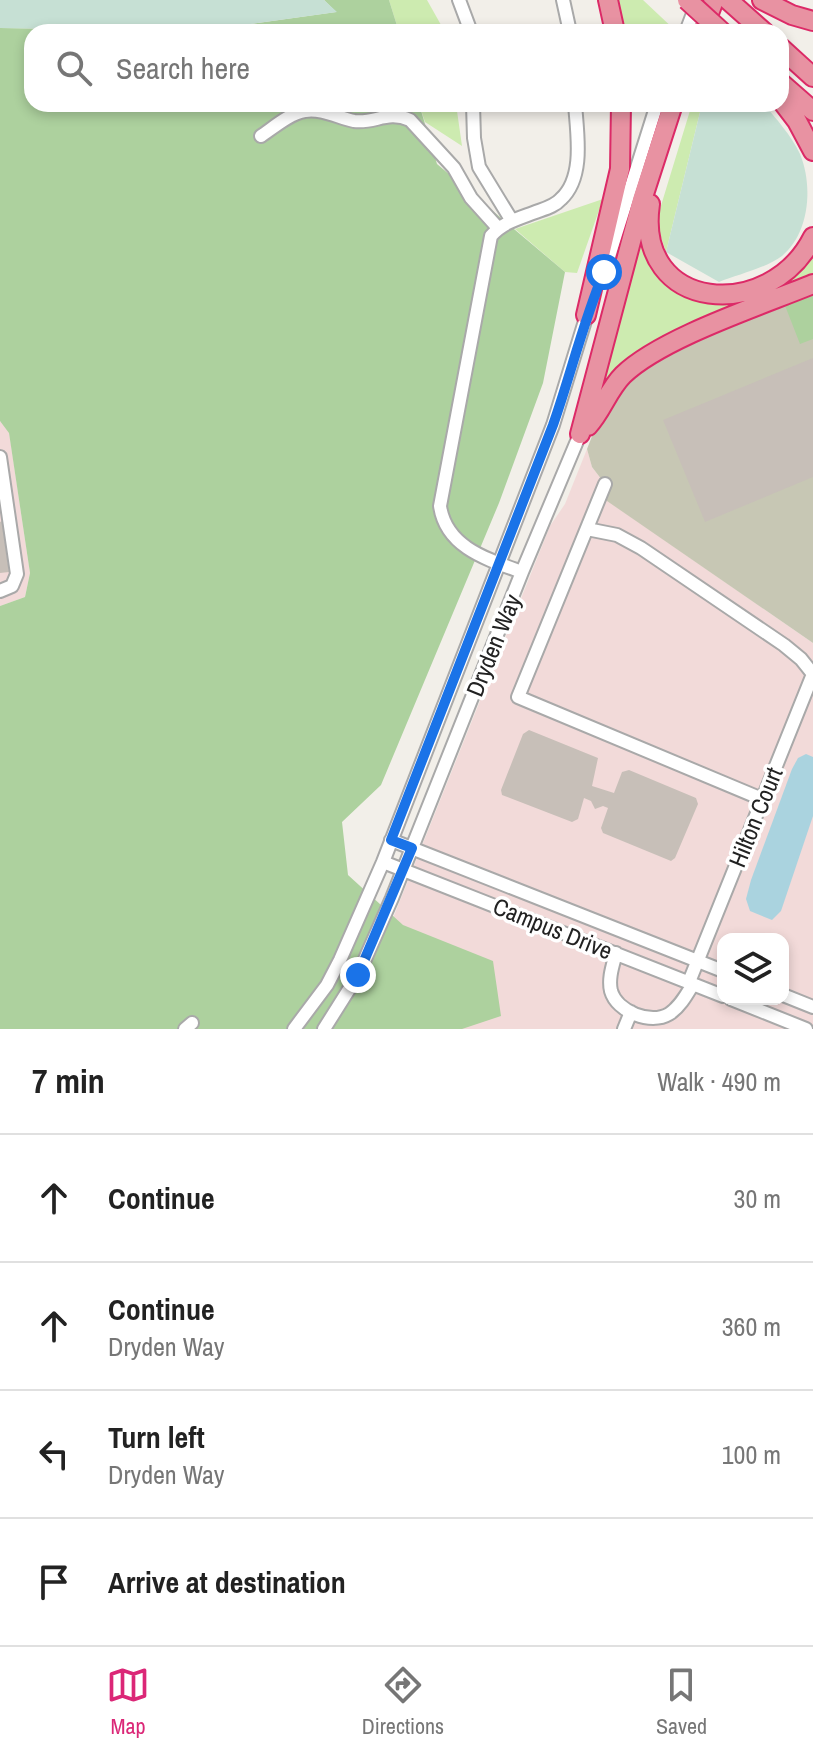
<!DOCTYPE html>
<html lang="en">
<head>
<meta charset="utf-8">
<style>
	:root { --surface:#fff; --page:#f2f2f2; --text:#222; --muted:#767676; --line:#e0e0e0; --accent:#db2777 }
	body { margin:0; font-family:"Archivo Narrow",sans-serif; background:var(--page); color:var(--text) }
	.controls { position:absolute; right:24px; bottom:24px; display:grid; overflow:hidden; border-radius:16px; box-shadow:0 4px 12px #0003 }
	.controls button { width:72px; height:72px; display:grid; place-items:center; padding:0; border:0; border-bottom:2px solid var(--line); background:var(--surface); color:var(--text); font:40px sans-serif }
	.stop { position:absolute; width:24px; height:24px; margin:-18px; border:6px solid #1a73e8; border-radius:50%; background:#fff }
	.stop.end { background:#1a73e8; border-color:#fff; box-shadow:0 2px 8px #0008 }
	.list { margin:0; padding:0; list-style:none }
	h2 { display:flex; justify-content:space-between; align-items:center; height:104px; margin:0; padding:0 32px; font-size:34px }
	h2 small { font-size:26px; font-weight:400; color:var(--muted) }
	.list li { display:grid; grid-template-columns:52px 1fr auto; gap:24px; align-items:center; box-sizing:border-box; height:128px; padding:0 32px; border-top:2px solid var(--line) }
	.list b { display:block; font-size:30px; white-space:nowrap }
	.list p { margin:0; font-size:26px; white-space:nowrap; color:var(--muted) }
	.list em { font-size:26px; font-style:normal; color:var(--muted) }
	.icon { flex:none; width:44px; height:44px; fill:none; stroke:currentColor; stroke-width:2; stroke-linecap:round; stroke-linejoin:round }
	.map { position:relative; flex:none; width:813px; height:1029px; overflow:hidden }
	.search { position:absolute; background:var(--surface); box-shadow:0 4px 12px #0003; left:24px; right:24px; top:24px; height:88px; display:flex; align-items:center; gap:20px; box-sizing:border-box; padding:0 28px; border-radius:24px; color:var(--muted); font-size:30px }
	.sheet { height:616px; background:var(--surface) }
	nav { display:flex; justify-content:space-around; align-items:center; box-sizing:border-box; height:112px; border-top:2px solid var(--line); background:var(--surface); font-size:22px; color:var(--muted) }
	nav a { display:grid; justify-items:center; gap:4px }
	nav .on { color:var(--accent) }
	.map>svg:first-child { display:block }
</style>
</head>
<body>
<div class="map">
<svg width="813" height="1029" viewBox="0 0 813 1029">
	<rect width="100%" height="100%" fill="#f2efe9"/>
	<path fill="#f2dad9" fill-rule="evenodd" d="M0 421 9 432 30 573 25 597 0 606Z
		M587 449 592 467 605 484 608 501 813 643V1029H335L373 968 550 526 565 504ZM723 939H783V999H723Z"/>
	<path fill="#c7c7b4" d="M813 291V643L607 501 605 484 592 467 587 449 596 426 625 381 662 355Z"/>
	<path fill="#cdebb0" d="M389 0H427L445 32H399Z
		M613 0H643L677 32H621Z
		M419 104H456L462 146 425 122Z
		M692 104H710L701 108 666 252 656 222Z
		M603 199 577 273 565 272 515 229Z
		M641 234 653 263 726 302 813 251V278L624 365 605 380Z"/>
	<path fill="#add19e" d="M324 0H389L399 32H32V104H419L437 164 565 272 543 383 499 503 381 785 342 822 348 875 403 925 493 961 501 1016 462 1029H0V606L25 597 30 573 9 433 0 421V28L201 31 336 12Z
		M813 291V339L800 344 784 303Z"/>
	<path fill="#c6e0d4" d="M0 0H324L337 12 201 31 0 28Z
		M710 104H764C777 120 791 135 800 154 813 185 810 233 782 256 768 267 737 275 719 282L666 252 701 108Z"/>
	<path fill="#aad3df" d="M806 754 813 757V816L781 911 772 920 750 911 746 899 751 880 792 769 798 758Z"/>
	<path fill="#c7bfb8" d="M813 358V477L705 522 663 420Z
		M2 521 9 572 0 573V522Z
		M529 730 598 758 592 786 614 793 622 772 629 770 696 798 698 804 675 858 671 861 603 833 601 828 608 808 603 806 595 809 591 801 584 798 578 819 572 822 502 795 501 790 523 734Z"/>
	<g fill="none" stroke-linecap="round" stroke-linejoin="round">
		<g stroke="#a9a9a9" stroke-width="16">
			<path id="minor" d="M459 0 471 32
				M563 0 570 32
				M686 32 697 3
				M473 104 474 138 479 167 512 221
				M261 136C273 128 290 113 305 111 321 108 339 118 354 121 375 124 387 110 410 120L454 168 471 198 498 228
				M605 269 657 104
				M0 457 17 574 12 586 0 591
				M605 484 518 697 762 799
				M587 529 617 535 641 548 784 645 801 659 813 674
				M522 572C486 559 446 547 440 506L491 236C502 223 517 219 533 213 543 209 554 207 561 199 585 177 577 133 575 104
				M391 840 723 971
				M383 862 723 996
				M616 953C613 965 608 978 611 991 617 1012 651 1025 669 1014 680 1007 687 994 693 984
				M689 982 813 674
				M783 995 813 1007
				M731 999 806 1029
				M185 1029 192 1023
				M294 1029 327 985 340 960 383 862 553 425 589 308
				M324 1029 358 975 392 898 522 572 580 434
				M624 1029 631 1012"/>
		</g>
		<g stroke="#dc2a67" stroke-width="22">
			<path id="highway" d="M608 0 615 32
				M728 0 764 32
				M762 0 792 15 813 21
				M702 32 714 0
				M781 48 813 77
				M781 83 813 111
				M781 100 797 121 813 151
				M650 204C634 313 770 323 813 237
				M586 315 620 169 621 104
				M588 426C602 411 608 390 623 375 661 338 762 305 813 284
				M580 434 642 200 673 104"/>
		</g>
		<use href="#minor" stroke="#fff" stroke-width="12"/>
		<use href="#highway" stroke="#e892a2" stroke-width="18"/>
		<g stroke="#dc2a67" stroke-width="22" stroke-linecap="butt">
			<path id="highway-bridge" d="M687 0 722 32"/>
		</g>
		<use href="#highway-bridge" stroke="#e892a2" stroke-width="18"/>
	</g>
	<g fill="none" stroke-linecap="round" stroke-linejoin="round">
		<path stroke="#1a73e8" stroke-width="10" d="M358 975 412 848 391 840 553 425C571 374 583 322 604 272"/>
	</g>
	<g text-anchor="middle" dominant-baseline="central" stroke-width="7" stroke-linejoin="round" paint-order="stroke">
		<g font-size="24" fill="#222" stroke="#fff">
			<text transform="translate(493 645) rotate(-68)">Dryden Way</text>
			<text transform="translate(755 817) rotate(-68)">Hilton Court</text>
			<text transform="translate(553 928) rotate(22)">Campus Drive</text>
		</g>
	</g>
</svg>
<div class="controls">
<button><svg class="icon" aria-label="layers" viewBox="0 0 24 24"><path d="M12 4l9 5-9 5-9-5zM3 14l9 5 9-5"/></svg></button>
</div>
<div class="stop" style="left:604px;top:272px"></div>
<div class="stop end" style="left:358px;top:975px"></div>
<div class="search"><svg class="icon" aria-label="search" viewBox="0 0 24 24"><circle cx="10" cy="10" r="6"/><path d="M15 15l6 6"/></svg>Search here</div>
</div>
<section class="sheet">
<h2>7 min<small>Walk · 490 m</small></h2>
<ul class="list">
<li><svg class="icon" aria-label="ahead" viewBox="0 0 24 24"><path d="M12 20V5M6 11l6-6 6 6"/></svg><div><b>Continue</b></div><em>30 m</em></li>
<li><svg class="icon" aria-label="ahead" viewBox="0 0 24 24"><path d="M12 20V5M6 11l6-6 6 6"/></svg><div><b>Continue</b><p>Dryden Way</p></div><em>360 m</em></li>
<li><svg class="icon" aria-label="left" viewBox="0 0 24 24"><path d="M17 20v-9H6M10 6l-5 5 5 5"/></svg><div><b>Turn left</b><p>Dryden Way</p></div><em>100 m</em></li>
<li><svg class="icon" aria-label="arrive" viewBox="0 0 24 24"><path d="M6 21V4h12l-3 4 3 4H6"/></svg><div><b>Arrive at destination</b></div></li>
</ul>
</section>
<nav>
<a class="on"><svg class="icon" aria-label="map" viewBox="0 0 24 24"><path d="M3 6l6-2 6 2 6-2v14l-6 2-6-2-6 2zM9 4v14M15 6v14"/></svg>Map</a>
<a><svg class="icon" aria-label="directions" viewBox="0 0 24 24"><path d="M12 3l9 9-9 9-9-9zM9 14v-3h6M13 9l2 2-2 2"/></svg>Directions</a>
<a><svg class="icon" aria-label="saved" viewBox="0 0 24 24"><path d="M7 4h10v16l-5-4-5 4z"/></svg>Saved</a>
</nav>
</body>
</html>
